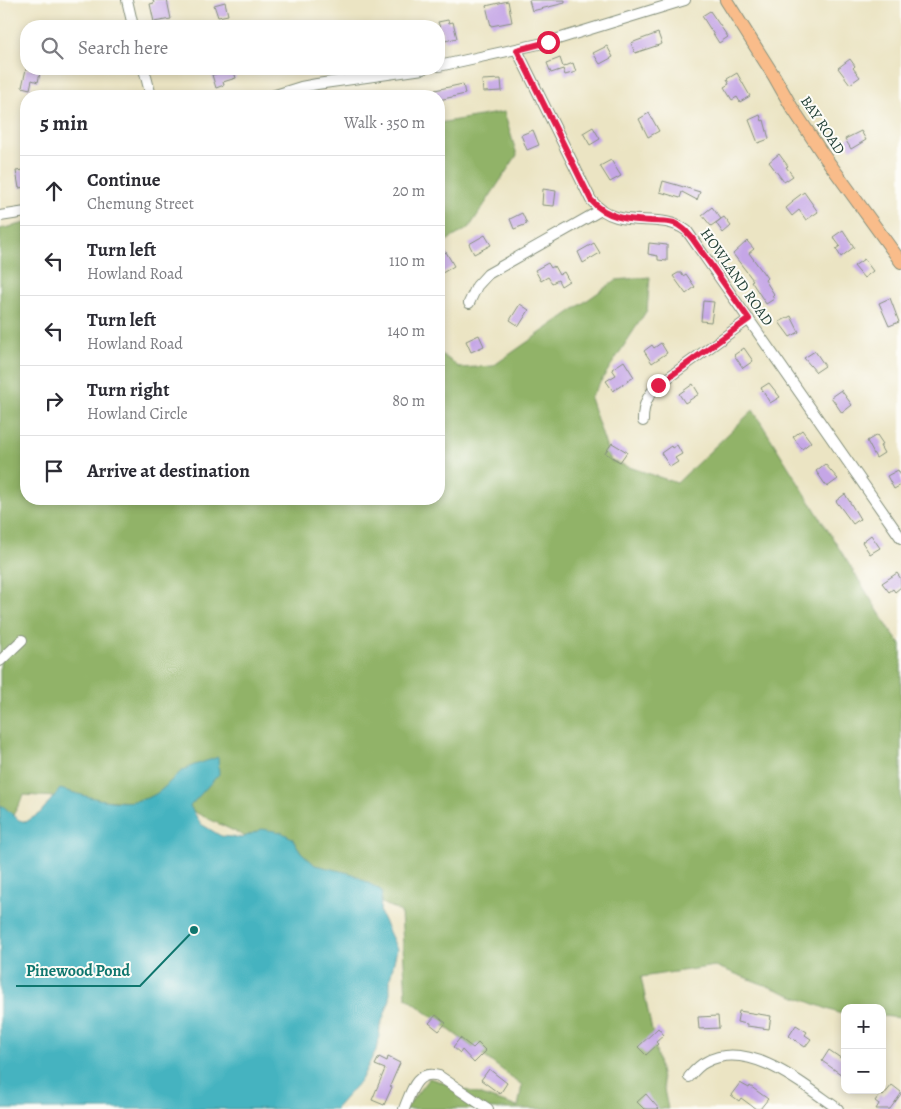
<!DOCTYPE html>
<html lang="en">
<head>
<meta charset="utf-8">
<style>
	:root { --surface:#fff; --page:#f2f2f3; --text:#2b2b33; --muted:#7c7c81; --line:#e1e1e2 }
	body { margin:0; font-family:Alegreya,serif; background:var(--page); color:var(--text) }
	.controls { position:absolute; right:15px; bottom:15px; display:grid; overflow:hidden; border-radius:10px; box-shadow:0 2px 8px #0003 }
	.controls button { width:45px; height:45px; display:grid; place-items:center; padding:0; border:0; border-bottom:1px solid var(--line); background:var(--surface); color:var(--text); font:25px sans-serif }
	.stop { position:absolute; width:15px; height:15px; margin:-11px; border:4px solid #e11d48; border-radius:50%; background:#fff }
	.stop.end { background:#e11d48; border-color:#fff; box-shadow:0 1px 5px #0008 }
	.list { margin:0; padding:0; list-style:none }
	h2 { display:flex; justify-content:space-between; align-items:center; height:65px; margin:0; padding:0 20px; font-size:21px }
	h2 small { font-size:16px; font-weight:400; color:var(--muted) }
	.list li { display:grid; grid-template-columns:32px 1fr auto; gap:15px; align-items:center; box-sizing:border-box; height:70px; padding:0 20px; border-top:1px solid var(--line) }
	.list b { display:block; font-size:19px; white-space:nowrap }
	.list p { margin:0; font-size:16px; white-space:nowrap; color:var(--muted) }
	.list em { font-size:16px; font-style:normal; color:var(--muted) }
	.icon { flex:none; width:28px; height:28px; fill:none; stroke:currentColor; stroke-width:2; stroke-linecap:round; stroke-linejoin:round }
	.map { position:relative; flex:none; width:901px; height:1109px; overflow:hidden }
	.search { position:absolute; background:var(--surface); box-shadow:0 2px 8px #0003; left:20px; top:20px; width:425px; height:55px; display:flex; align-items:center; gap:12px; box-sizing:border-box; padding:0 18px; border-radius:20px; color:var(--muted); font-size:19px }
	.panel { position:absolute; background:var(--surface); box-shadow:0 2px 8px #0003; left:20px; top:90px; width:425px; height:415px; border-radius:20px }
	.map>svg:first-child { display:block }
</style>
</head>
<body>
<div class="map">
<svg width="901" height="1109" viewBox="0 0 901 1109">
	<rect width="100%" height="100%" fill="#fdfcf7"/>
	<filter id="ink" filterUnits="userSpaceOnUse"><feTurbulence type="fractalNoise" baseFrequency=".02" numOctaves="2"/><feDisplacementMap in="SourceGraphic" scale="10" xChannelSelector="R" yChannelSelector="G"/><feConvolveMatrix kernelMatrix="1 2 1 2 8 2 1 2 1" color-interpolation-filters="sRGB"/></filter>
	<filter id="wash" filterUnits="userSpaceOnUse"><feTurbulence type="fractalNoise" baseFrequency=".0096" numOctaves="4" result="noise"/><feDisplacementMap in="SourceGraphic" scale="20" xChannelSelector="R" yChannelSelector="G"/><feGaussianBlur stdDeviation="1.12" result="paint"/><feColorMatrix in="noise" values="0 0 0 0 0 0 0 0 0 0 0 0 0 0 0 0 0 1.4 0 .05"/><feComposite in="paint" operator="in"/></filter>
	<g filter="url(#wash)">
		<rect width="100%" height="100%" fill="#ebe4c3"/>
		<path fill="#91b367" stroke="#58784e" d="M504 112 517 155 469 228 439 245V123Z
			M26 223V499H439V352L460 368 493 366 616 280 650 277 647 310 590 398 611 461 677 483 753 410 893 635 901 644V1018L882 1016V1008H845V1014L838 1013 715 966 641 977 668 1109H405L429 1078 518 1107 522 1085 406 997 401 912 180 805 24 795 0 839V229Z"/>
		<path fill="#45b3c0" stroke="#32787a" d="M218 757 219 774 190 806 201 824 221 836 242 838 262 829 281 832 292 838 301 852 315 865 353 874 382 891 380 912 397 949 390 979V999L380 1027 378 1046 361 1080 335 1109H0V807L3 806 19 820 26 822 40 813 60 789C90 797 122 809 152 796 165 790 173 776 185 769 195 764 208 761 218 757Z"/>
		<g id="blocks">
			<path fill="#c5a6e6" d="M153 0H167L171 19 154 22 150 4 154 3Z
				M529 0H565V3L532 11Z
				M508 1 512 22 491 26 486 6Z
				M225 2 228 15 218 17 214 5Z
				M710 11 728 37 719 43 702 16Z
				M448 20 449 23 453 22 457 38 445 41 438 22Z
				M658 33 662 44 635 53 631 43Z
				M607 46 613 57 600 64 593 53Z
				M560 58 563 67 573 63 576 72 565 75 563 69 551 73 547 63Z
				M850 59 855 66 853 68 860 77 850 84 838 68Z
				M26 69H41L38 82 32 80 30 89 22 87Z
				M233 69 236 78 223 82 224 85 216 88 212 75Z
				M737 73 750 96 740 102 737 97 732 100 724 87 729 84 727 79Z
				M501 79 502 91 483 92 482 80Z
				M463 84 465 94 439 100V96H436L435 90Z
				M649 113 659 131 648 137 639 119Z
				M760 115 762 121 764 120 769 139 758 143 749 120Z
				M593 127 600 139 590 145 583 133Z
				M533 130 539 145 527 150 521 135Z
				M861 131 866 140 851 149 845 139Z
				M779 154 788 166 786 167 793 176 784 182 769 162Z
				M611 160 621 176 610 182 600 166Z
				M23 170 24 174H26V187L19 188 16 171Z
				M663 181 677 185 700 192 697 200 682 192 680 198 660 192Z
				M543 189 556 191 554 206 542 205Z
				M804 192 818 212 806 220 799 210 792 216 786 208 793 202 792 201Z
				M712 207 721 219 724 217 731 226 723 233 716 223 721 219 711 226 702 215Z
				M522 213 527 224 514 229 510 219Z
				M843 230 854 247 841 257 836 249 840 246 833 237Z
				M485 235 491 245 474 254 469 244Z
				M747 241 754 249 749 253 767 278 765 280 774 294 772 296 774 299 766 304 751 281 753 280 733 254Z
				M594 243 600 253 583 263 578 252Z
				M649 243 667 245V261L658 260V256L648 254Z
				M446 252 454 266 439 275V256Z
				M864 259 873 271 864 278 854 266Z
				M548 263 551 268 554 266 559 275 564 272 569 281 561 286 558 280 552 283 548 277 541 281 535 270Z
				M678 273H681L683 276 686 274 695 287 686 294 673 276Z
				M890 298 899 322 889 326 879 303Z
				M703 301 714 302 711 322 701 321Z
				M520 304 529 310 519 326 510 320Z
				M791 316 799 332 790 337 779 322Z
				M479 335 484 346 471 352 466 341Z
				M661 343 667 353 652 363 644 351 652 345 654 348Z
				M744 348 753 361 743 368 734 355Z
				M815 351 825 366 816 372 804 358Z
				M624 361 634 377 613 391 606 381 616 375 612 369Z
				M769 383 780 397 770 403 761 388Z
				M693 384 699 394 685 403 679 394Z
				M841 390 852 405 842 413 831 397Z
				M802 430 811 442 802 449 793 437Z
				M877 435 883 444 880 446 884 453 876 458 867 441Z
				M612 443 627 452 620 462 605 453Z
				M677 445 682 454 675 458 678 462 670 467 661 453 671 446 672 448Z
				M825 464 838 479 827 487 816 471Z
				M898 470 901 476V485L894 489 887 476Z
				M845 494 860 519 853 524 836 501Z
				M871 535 880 548 870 554 862 542Z
				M897 573 901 579V587L895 592 893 589 889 592 882 583Z
				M739 1011 771 1016 769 1029 747 1026V1024L737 1022Z
				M436 1015 446 1023 439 1031 429 1023Z
				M718 1016 719 1028 699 1029 698 1017Z
				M796 1025 807 1032 805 1035 811 1039 805 1047 789 1036Z
				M658 1028 664 1035 656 1042 658 1044 646 1055 638 1047Z
				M460 1038 473 1048 478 1043 486 1051 474 1063 462 1050 460 1053 453 1047Z
				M829 1050 845 1061V1077L822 1061Z
				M379 1057 387 1061 388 1057 400 1063 390 1086 392 1087 384 1105 372 1100 385 1069 375 1065Z
				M489 1069 507 1083 500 1094 481 1080Z
				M740 1083 749 1088 750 1086 768 1099 760 1109H756L741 1098 739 1101 731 1095Z
				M892 1085 901 1092V1094L890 1109H876L879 1104 875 1101 880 1094 883 1096Z
				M646 1094 659 1109H644L637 1102Z"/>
		</g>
	</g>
	<g filter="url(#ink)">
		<use href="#blocks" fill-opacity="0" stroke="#85907c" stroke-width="1"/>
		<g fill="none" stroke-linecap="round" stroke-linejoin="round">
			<g stroke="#85907c" stroke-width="12">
				<path id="minor" d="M127 0 133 26
					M517 50 591 200C619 234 658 209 687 231L901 538
					M439 66 548 42 685 0
					M144 69 151 96
					M272 96 301 87 317 84 423 69
					M0 216 26 212
					M469 303 477 286 488 274 601 210
					M643 421C643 405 647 396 658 385L749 319
					M0 661 22 640
					M689 1077C694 1071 699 1065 706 1062 749 1038 805 1086 838 1109
					M404 1109C411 1092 416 1069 439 1076L488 1109"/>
			</g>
			<g stroke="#85907c" stroke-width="14">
				<path id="major" d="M726 0 774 76 791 106 822 153 901 262"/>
			</g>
			<use href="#minor" stroke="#fff" stroke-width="10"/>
			<use href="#major" stroke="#f9bc8a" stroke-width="12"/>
		</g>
	</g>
	<g fill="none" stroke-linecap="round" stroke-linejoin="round" filter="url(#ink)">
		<path stroke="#e11d48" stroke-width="6" d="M548 42 517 50 591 200C606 218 629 220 651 221 659 221 667 221 674 223 682 226 687 232 692 238L749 319 658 385"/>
	</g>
	<g text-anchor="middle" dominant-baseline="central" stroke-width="4" stroke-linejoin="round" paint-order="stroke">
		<g font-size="15" fill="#1f3d34" stroke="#fdfcf7">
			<text transform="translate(823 125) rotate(56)">BAY ROAD</text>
			<text transform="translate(737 277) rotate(55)">HOWLAND ROAD</text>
		</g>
	</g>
	<path fill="none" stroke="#0f766e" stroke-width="2" d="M194 930L140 986H16"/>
	<circle fill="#0f766e" stroke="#fdfcf7" stroke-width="2" cx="194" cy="930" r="5"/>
	<g font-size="16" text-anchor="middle" font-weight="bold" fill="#0f766e" stroke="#fdfcf7" stroke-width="4" stroke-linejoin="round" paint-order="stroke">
		<text x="78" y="976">Pinewood Pond</text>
	</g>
</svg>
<div class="controls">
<button>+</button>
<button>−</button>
</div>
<div class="stop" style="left:548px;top:42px"></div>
<div class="stop end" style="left:658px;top:385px"></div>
<div class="search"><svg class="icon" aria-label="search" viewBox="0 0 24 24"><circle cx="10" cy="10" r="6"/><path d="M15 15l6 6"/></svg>Search here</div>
<section class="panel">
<h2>5 min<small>Walk · 350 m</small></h2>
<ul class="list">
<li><svg class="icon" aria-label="ahead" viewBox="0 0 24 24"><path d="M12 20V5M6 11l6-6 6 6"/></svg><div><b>Continue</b><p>Chemung Street</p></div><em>20 m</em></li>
<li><svg class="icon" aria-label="left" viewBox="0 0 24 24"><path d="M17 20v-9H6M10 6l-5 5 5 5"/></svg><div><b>Turn left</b><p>Howland Road</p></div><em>110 m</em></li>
<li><svg class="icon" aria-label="left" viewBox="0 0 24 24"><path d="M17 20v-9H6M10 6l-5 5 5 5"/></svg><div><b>Turn left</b><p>Howland Road</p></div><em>140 m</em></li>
<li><svg class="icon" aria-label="right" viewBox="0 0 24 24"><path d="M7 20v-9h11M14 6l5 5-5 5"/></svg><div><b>Turn right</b><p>Howland Circle</p></div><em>80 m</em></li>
<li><svg class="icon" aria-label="arrive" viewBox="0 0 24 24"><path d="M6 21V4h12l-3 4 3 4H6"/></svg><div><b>Arrive at destination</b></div></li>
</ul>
</section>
</div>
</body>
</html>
